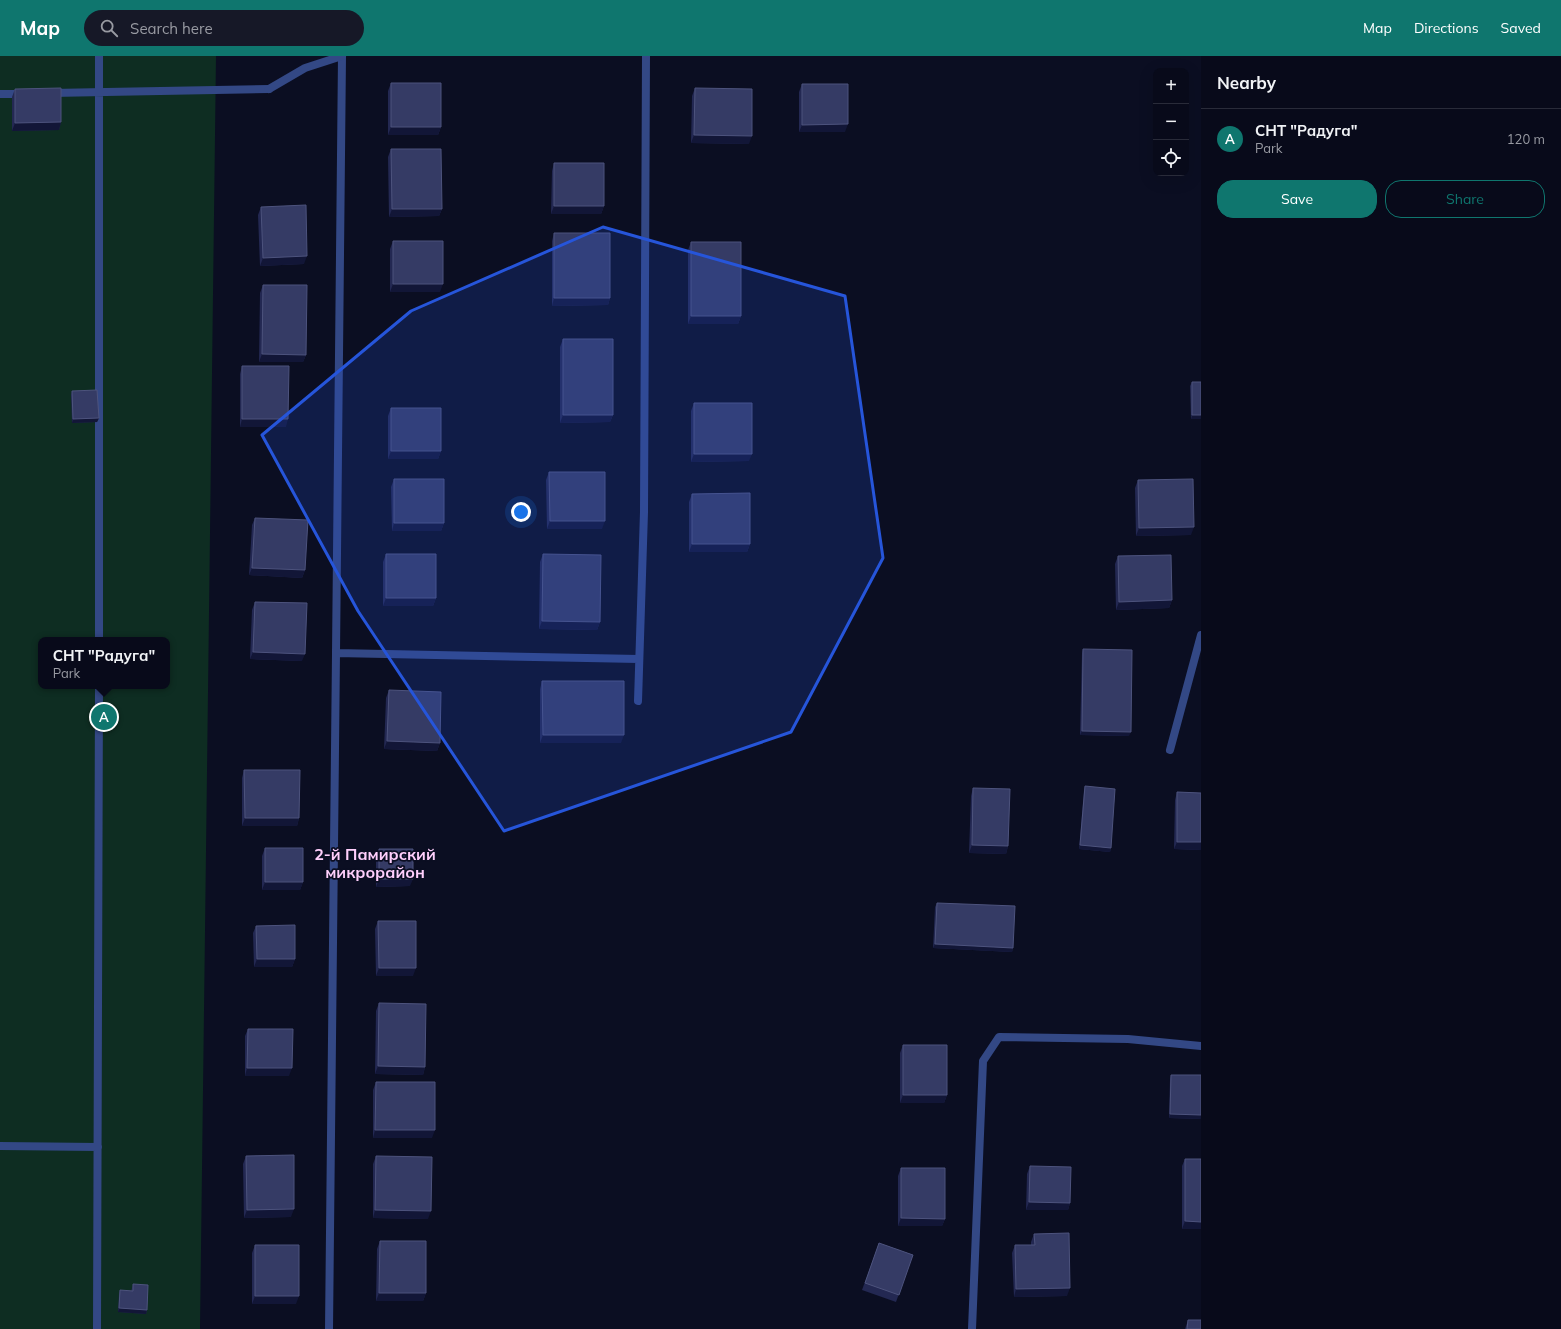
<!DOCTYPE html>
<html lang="en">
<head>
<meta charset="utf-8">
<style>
	:root { --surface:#080a1a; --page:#161827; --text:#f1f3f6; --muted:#989aa2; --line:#292b39; --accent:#0f766e }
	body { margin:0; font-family:Mulish,sans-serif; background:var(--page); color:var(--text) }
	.controls { position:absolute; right:12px; top:12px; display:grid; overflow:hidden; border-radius:8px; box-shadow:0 4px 16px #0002 }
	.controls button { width:36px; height:36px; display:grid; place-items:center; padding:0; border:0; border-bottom:1px solid var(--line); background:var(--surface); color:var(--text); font:20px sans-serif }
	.you { position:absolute; left:521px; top:456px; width:14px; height:14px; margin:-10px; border:3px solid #fff; border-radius:50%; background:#1a73e8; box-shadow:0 0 0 6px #1a73e833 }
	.badge { display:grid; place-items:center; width:26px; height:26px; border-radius:50%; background:var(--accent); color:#fff; font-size:13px; font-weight:700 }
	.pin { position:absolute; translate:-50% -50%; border:2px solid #fff; box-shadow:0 1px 4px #0006 }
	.popup { position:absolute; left:38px; top:581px; width:132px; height:52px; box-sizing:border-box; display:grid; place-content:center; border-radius:8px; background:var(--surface); filter:drop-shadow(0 1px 3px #0005); font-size:13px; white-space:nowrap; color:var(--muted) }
	.popup b { font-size:15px; color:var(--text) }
	.popup::after { content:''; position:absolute; left:50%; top:100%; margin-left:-8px; border:8px solid transparent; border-top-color:var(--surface) }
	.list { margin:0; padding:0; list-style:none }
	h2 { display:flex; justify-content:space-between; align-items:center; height:52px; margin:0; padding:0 16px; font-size:17px }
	h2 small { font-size:13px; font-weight:400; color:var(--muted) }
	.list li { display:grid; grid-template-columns:26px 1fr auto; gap:12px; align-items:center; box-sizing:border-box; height:60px; padding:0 16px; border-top:1px solid var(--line) }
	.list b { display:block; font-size:15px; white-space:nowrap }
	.list p { margin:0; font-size:13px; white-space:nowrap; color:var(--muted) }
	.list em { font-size:13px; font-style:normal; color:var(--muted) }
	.actions { display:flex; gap:8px; padding:12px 16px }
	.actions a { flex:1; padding:9px 0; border:1px solid var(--accent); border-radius:16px; text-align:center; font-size:14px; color:var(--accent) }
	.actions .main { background:var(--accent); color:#fff }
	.icon { flex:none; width:22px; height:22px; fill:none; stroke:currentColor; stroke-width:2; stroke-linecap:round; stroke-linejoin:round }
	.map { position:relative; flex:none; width:1201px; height:1273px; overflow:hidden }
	header { display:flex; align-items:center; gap:24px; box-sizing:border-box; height:56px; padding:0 20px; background:var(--accent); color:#fff }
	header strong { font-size:19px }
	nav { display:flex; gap:22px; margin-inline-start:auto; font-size:14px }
	.search { width:280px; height:36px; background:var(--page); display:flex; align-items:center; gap:10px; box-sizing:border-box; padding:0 14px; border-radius:22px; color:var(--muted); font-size:15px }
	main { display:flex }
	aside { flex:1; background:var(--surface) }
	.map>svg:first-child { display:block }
</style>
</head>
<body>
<header>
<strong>Map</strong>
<div class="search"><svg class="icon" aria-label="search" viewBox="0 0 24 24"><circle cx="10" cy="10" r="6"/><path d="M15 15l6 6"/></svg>Search here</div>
<nav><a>Map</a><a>Directions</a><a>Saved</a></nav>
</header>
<main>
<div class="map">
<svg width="1201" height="1273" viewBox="0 0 1201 1273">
	<rect width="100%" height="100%" fill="#0b0e22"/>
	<path fill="#0e2d22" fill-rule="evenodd" d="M0 0H216L200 1273H0ZM41 584H167V630H41Z"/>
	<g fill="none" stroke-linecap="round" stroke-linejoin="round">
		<path stroke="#334885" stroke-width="8" d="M342 0 336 597 639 603
			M51 37 269 33
			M0 38H23
			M99 584V0
			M638 645 644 456 646 0
			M1170 694 1201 579
			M0 1090 98 1091
			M97 1273 99 630
			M329 1273 336 597
			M972 1273 983 1005 999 981 1128 983 1201 990"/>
		<path stroke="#334885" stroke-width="8" d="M269 33 305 12 342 0"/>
	</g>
	<path fill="#232852" d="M391 27 441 71 438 79H388V35Z
		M802 28 845 76H799V36Z
		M695 32 749 88 691 87 692 40Z
		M15 33 61 66 59 74 12 75V41Z
		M391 93 442 153 439 160 389 161 388 101Z
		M554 107 604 150 601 158H551L552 115Z
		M261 151 304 208 260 210 258 159Z
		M554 177 610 242 608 249 552 250V185Z
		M393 185 440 236H390V193Z
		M691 186 741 260 738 268H688V194Z
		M263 229 306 299 303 306H259L260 237Z
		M563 283 613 359 610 366 560 367V291Z
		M242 310 286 371H240V318Z
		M1192 326 1201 363H1191L1190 330Z
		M72 335 99 362 97 366 72 367 71 339Z
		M694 347 749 405 691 406V355Z
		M391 352 441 395 438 403H388V360Z
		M549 416 602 473H547L546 424Z
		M394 423 444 467 441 475H392L391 431Z
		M1138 424 1191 479 1136 480 1135 432Z
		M692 438 750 488 747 496H689V446Z
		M255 462 305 514 302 522 249 519 252 469Z
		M386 498 436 542 433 550H383V506Z
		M543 498 600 566 597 574 539 573 540 506Z
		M1118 500 1172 544 1169 552 1116 554 1115 508Z
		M255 546 302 605 250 603 252 554Z
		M1083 593 1129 680 1080 679 1082 597Z
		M542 625 621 687H540V633Z
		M389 634 440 687 437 695 384 693 386 642Z
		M244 714 299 762 297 770H242V722Z
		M1085 730 1111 792 1110 796 1079 793 1084 734Z
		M973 732 1008 790 1006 798 969 797 971 740Z
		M1177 736 1201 737V794L1174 793 1175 744Z
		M265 792 303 826 300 834H262V800Z
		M379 793 410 830 376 831V801Z
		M937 847 1013 892 1012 896 933 892 935 851Z
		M378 865 413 920H376L375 873Z
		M256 870 295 903 292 911H254L253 877Z
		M379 947 425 1011 423 1019 375 1018 376 955Z
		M248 973 289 1020H245V980Z
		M903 989 947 1039 944 1047H900V997Z
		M1171 1019H1201V1063L1169 1062 1170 1023Z
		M376 1026 432 1082H373V1034Z
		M246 1100 291 1161 244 1162 243 1108Z
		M376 1100 428 1163 373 1162V1108Z
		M1185 1103 1201 1173H1182V1110Z
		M1030 1110 1070 1147 1068 1154H1026L1027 1118Z
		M901 1112 945 1163 942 1170H898V1120Z
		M1034 1178 1067 1240 1014 1241 1012 1197 1015 1189H1031V1186Z
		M380 1185 426 1237 423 1245H376L377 1193Z
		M879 1187 913 1199 896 1246 862 1234Z
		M255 1189 296 1248H252V1197Z
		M133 1228 147 1254 146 1258 118 1256 119 1238 120 1234 131 1235 132 1232Z
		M1188 1264 1201 1273H1185Z"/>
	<path fill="#121637" d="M61 66 59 74 12 75 15 67Z
		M848 68 845 76H799L802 69Z
		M391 71H441L438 79H388Z
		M694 79 752 80 749 88 691 87Z
		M554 150H604L601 158H551Z
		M392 153H442L439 160 389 161Z
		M307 200 304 208 260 210 263 202Z
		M393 228H443L440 236H390Z
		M554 242H610L608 249 552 250Z
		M691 260H741L738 268H688Z
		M262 298 306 299 303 306H259Z
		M563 359H613L610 366 560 367Z
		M1192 359H1201V363H1191Z
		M99 362 97 366 72 367 73 363Z
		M242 363H288L286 371H240Z
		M391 395H441L438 403H388Z
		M694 398H752L749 405 691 406Z
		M550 465H605L602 473H547Z
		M394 467H444L441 475H392Z
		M1194 471 1191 479 1136 480 1139 472Z
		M692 488H750L747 496H689Z
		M252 512 305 514 302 522 249 519Z
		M386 542H436L433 550H383Z
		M1172 544 1169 552 1116 554 1119 546Z
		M542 565 600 566 597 574 539 573Z
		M253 596 305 598 302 605 250 603Z
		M1082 675 1131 676 1129 680 1080 679Z
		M543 679H624L621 687H540Z
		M387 685 440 687 437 695 384 693Z
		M245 762H299L297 770H242Z
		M1177 786H1201V794L1174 793Z
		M972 789 1008 790 1006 798 969 797Z
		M1080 789 1111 792 1110 796 1079 793Z
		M379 823H413L410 830 376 831Z
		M265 826H303L300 834H262Z
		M935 888 1013 892 1012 896 933 892Z
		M257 903H295L292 911H254Z
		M379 912H416L413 920H376Z
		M378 1010 425 1011 423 1019 375 1018Z
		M247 1012H292L289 1020H245Z
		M903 1039H947L944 1047H900Z
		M1170 1058 1201 1059V1063L1169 1062Z
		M375 1074H435L432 1082H373Z
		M1029 1146 1070 1147 1068 1154H1026Z
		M294 1153 291 1161 244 1162 247 1154Z
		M375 1154 431 1155 428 1163 373 1162Z
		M901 1162 945 1163 942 1170H898Z
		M1185 1165 1201 1166V1173H1182Z
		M1070 1232 1067 1240 1014 1241 1016 1233Z
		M379 1237H426L423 1245H376Z
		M255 1240H299L296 1248H252Z
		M119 1252 147 1254 146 1258 118 1256Z"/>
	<path fill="#353b65" stroke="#4d537d" d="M391 27H441V71H391Z
		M802 28H848V68L802 69Z
		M61 32V66L15 67V33Z
		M695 32 752 33V80L694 79Z
		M391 93H441L442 153H392Z
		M554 107H604V150H554Z
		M306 149 307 200 263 202 261 151Z
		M554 177H610V242H554Z
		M393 185H443V228H393Z
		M691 186H741V260H691Z
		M263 229H307L306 299 262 298Z
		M563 283H613V359H563Z
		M242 310H289L288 363H242Z
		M1192 326H1201V359H1192Z
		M97 334 99 362 73 363 72 335Z
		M694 347H752V398H694Z
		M391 352H441V395H391Z
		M549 416H605V465H550Z
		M394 423H444V467H394Z
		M1193 423 1194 471 1139 472 1138 424Z
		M750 437V488H692V438Z
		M255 462 308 464 305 514 252 512Z
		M386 498H436V542H386Z
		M543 498 601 499 600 566 542 565Z
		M1171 499 1172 544 1119 546 1118 500Z
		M255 546 307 547 305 598 253 596Z
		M1083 593 1132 594 1131 676 1082 675Z
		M542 625H624V679H543Z
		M389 634 441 636 440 687 387 685Z
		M244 714H300L299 762H245Z
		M1085 730 1115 733 1111 792 1080 789Z
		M973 732 1010 733 1008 790 972 789Z
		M1177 736 1201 737V786H1177Z
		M265 792H303V826H265Z
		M379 793H413V823H379Z
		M937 847 1015 850 1013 892 935 888Z
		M378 865H416V912H379Z
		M295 869V903H257L256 870Z
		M379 947 426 948 425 1011 378 1010Z
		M248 973H293L292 1012H247Z
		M903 989H947V1039H903Z
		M1171 1019H1201V1059L1170 1058Z
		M376 1026H435V1074H375Z
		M294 1099V1153L247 1154 246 1100Z
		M376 1100 432 1101 431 1155 375 1154Z
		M1185 1103H1201V1166L1185 1165Z
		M1030 1110 1071 1111 1070 1147 1029 1146Z
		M901 1112H945V1163L901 1162Z
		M1069 1177 1070 1232 1016 1233 1015 1189H1035L1034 1178Z
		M380 1185H426V1237H379Z
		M879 1187 913 1199 899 1239 865 1227Z
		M255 1189H299V1240H255Z
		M133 1228 148 1229 147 1254 119 1252 120 1234 133 1235Z
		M1188 1264H1201V1273H1187Z"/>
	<path fill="#2655da" fill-opacity="0.2" stroke="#2655da" stroke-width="3" stroke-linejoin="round" d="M603 171 845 240 883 502 791 676 504 775 358 555 262 379 411 255Z"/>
	<g text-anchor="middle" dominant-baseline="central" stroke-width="3.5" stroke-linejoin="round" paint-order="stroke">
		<g font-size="16" font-weight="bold" fill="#ffcffc" stroke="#0b0e22">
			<text x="375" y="798">2-й Памирский<tspan x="375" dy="18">микрорайон</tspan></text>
		</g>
	</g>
</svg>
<div class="controls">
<button>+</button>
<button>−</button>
<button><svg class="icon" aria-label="locate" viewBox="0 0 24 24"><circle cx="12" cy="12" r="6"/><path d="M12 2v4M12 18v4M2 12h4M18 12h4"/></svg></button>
</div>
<div class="you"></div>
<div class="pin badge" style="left:104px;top:661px">A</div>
<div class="popup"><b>СНТ &quot;Радуга&quot;</b>Park</div>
</div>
<aside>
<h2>Nearby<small></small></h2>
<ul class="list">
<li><span class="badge">A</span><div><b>СНТ &quot;Радуга&quot;</b><p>Park</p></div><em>120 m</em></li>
</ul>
<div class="actions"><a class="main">Save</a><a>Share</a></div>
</aside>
</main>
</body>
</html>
